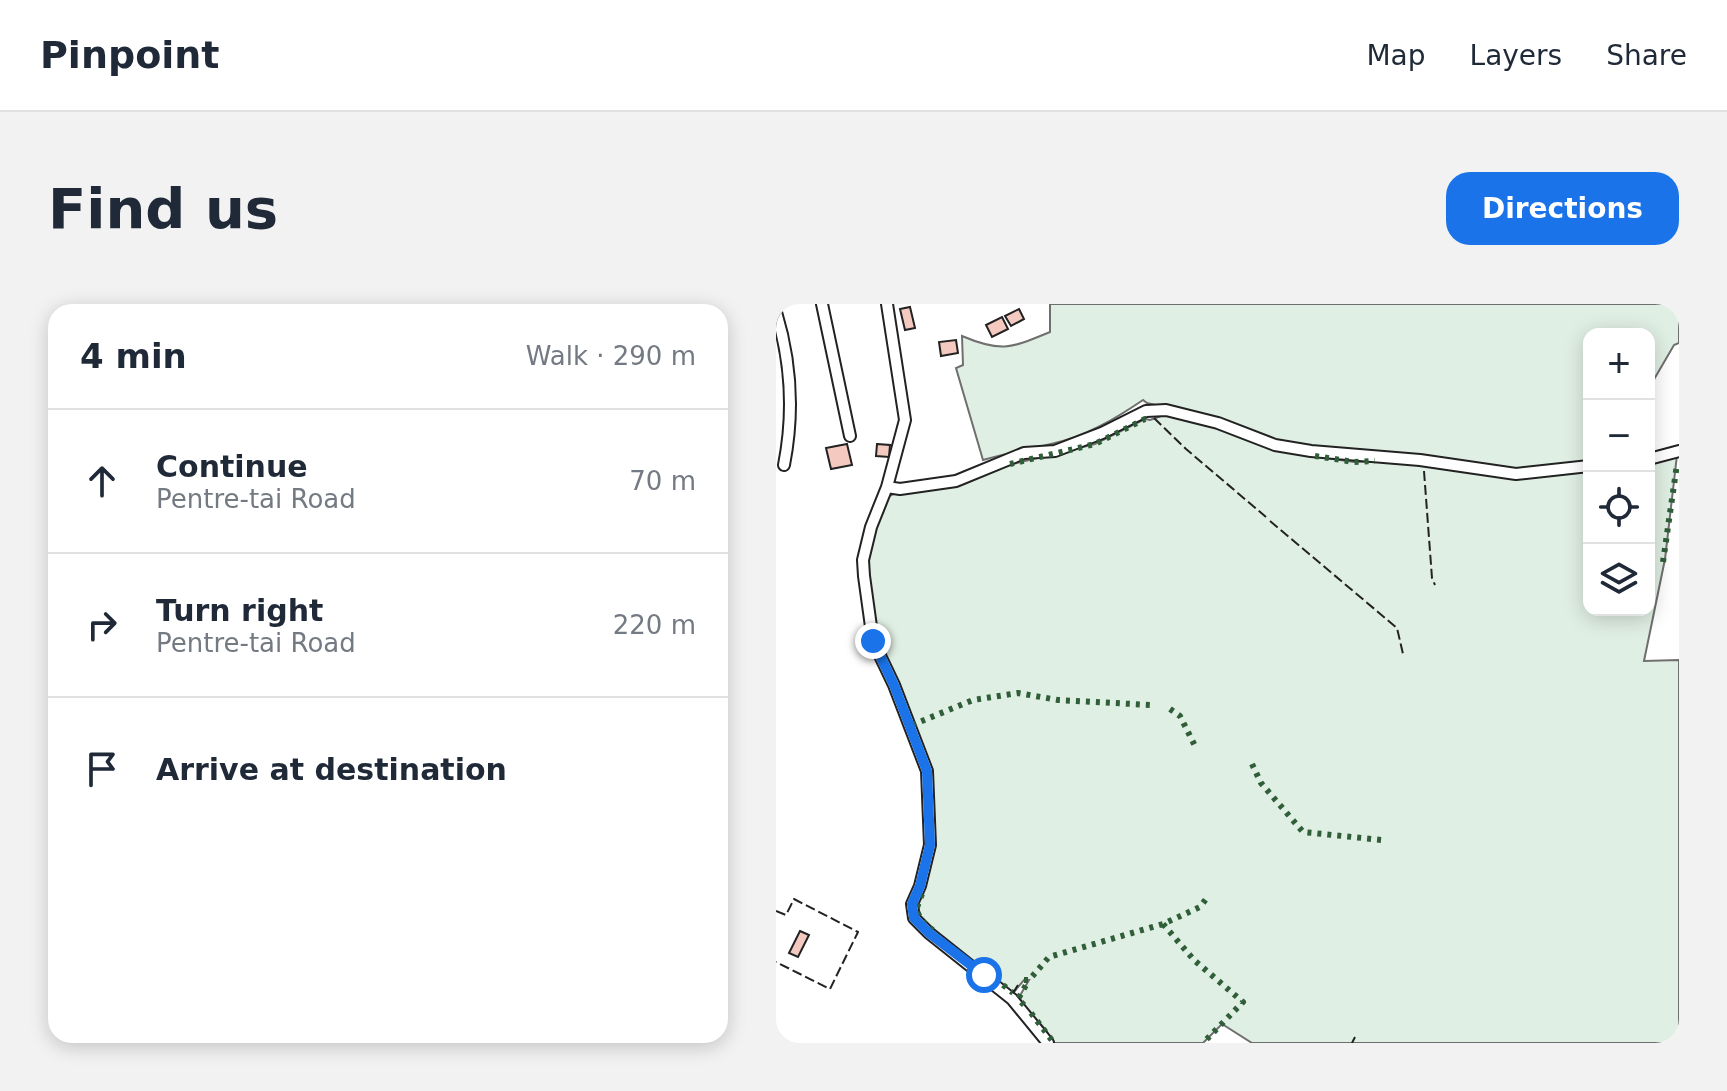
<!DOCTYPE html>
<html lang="en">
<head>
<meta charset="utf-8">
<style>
	:root { --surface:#fff; --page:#f2f2f3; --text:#1f2937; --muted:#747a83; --line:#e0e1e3; --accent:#1a73e8 }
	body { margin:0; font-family:"DejaVu Sans",sans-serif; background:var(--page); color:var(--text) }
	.controls { position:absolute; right:24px; top:24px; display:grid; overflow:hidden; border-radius:16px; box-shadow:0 4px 20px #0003 }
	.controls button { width:72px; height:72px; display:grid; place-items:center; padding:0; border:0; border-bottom:2px solid var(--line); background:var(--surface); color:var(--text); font:40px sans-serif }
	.stop { position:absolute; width:24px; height:24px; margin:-18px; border:6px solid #1a73e8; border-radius:50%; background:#fff }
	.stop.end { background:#1a73e8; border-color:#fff; box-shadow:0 2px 8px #0008 }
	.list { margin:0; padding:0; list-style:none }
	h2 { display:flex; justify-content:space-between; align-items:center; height:104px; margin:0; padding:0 32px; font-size:34px }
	h2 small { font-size:26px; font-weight:400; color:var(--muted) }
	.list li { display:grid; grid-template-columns:52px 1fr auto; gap:24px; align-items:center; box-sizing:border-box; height:144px; padding:0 32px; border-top:2px solid var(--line) }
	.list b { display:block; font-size:30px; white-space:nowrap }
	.list p { margin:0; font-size:26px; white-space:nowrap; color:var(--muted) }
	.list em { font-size:26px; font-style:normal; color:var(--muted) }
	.icon { flex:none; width:44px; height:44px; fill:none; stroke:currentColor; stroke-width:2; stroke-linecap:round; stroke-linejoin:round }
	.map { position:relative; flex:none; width:903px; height:739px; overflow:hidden; border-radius:24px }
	header { display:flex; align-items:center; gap:48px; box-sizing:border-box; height:112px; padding:0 40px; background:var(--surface); border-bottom:2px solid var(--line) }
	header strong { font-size:38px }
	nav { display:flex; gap:44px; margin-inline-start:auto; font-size:28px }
	.intro { display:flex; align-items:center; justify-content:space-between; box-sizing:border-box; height:192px; padding:0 48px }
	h1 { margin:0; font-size:56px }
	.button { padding:20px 36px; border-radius:24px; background:var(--accent); color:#fff; font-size:28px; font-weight:700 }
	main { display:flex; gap:48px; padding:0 48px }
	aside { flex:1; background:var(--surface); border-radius:24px; box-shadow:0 4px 20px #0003 }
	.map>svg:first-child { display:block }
</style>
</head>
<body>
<header>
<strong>Pinpoint</strong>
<nav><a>Map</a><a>Layers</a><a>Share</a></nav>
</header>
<div class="intro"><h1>Find us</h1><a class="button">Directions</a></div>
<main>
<aside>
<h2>4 min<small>Walk · 290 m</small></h2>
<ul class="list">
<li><svg class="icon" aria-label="ahead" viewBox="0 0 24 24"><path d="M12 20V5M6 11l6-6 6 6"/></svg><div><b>Continue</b><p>Pentre-tai Road</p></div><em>70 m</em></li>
<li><svg class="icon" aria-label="right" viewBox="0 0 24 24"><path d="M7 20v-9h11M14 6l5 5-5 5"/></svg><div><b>Turn right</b><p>Pentre-tai Road</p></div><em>220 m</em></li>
<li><svg class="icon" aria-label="arrive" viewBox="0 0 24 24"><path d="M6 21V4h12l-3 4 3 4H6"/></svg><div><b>Arrive at destination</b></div></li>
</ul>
</aside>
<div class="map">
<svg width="903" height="739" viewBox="0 0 903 739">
	<rect width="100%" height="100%" fill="#fff"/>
	<path fill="#e0efe3" stroke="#6f6f6f" stroke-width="2" d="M274 0H903V39L898 41 873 84V30H813V159L745 167 507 140 433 114 371 99 367 96C339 115 309 133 275 140 252 146 230 149 207 156L180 64 187 61 186 32C226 49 235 44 274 28Z
		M391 110 413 113 535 152 578 158 608 157 657 161 734 174 813 166V306H873V157L901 151 889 255 868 357 903 356V739H476L446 720 427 739H278L269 725 242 695 253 676H248L237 689 147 618 140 606 157 549 153 458 100 336 92 290V254L98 226 111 193 122 188 319 140 369 115 374 116Z"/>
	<path fill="#f3c9c0" stroke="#222" stroke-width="2" d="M134 3 139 24 129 26 124 5Z
		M243 5 248 15 235 22 229 12Z
		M226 13 232 25 216 33 210 21Z
		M180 36 182 49 165 52 163 38Z
		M71 140 76 161 55 165 50 144Z
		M101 140 114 141 113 153 100 152Z
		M24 627 33 631 22 653 13 649Z"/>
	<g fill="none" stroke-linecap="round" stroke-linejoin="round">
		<g stroke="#222" stroke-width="14">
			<path id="minor" d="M46 0 74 132
				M111 0 129 116 111 183 95 223 87 256 88 272 97 337 118 381 151 467 154 541 144 582 136 600 138 614 153 629 236 695 272 739
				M0 8C15 57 18 110 8 161
				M873 155 903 147
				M111 183 124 185 180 177 248 149 279 147 326 129 370 107 390 106 442 119 499 141 535 147 644 156 740 170 813 162"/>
		</g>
		<use href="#minor" stroke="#fff" stroke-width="10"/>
		<path stroke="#2f5e38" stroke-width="6" stroke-dasharray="4 6" stroke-linecap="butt" d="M539 152 578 158 599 157
			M234 160 319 140 369 115 374 116
			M887 258 901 160
			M394 405 404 412 419 442
			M136 421 197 396 242 389 282 396 375 401
			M476 460 485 479 527 528 606 536
			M146 590 140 606 147 618 158 627
			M387 620 418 656 467 698 427 739
			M248 676H253L273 653 387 620 424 603 430 595
			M227 681 237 689
			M248 701 242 695 250 681
			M255 709 278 739"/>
		<path stroke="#222" stroke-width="2" stroke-dasharray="10 4" stroke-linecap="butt" d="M378 114 410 145 490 213
			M648 167 656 274 659 281
			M494 217 621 324 627 350
			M0 607 10 611 18 595 82 628 54 685 0 658
			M237 689 242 681
			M576 739 579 733"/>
	</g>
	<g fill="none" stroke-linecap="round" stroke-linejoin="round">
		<path stroke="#1a73e8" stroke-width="10" d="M97 337 118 381 151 467 154 541 144 582 136 600 138 614 153 629 208 671"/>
	</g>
</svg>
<div class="controls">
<button>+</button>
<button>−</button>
<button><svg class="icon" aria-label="locate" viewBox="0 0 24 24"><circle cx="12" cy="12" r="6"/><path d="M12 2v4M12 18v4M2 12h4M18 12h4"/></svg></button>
<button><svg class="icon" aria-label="layers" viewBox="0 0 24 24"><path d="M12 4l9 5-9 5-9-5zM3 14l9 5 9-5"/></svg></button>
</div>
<div class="stop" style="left:208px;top:671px"></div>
<div class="stop end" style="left:97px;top:337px"></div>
</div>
</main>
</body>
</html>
